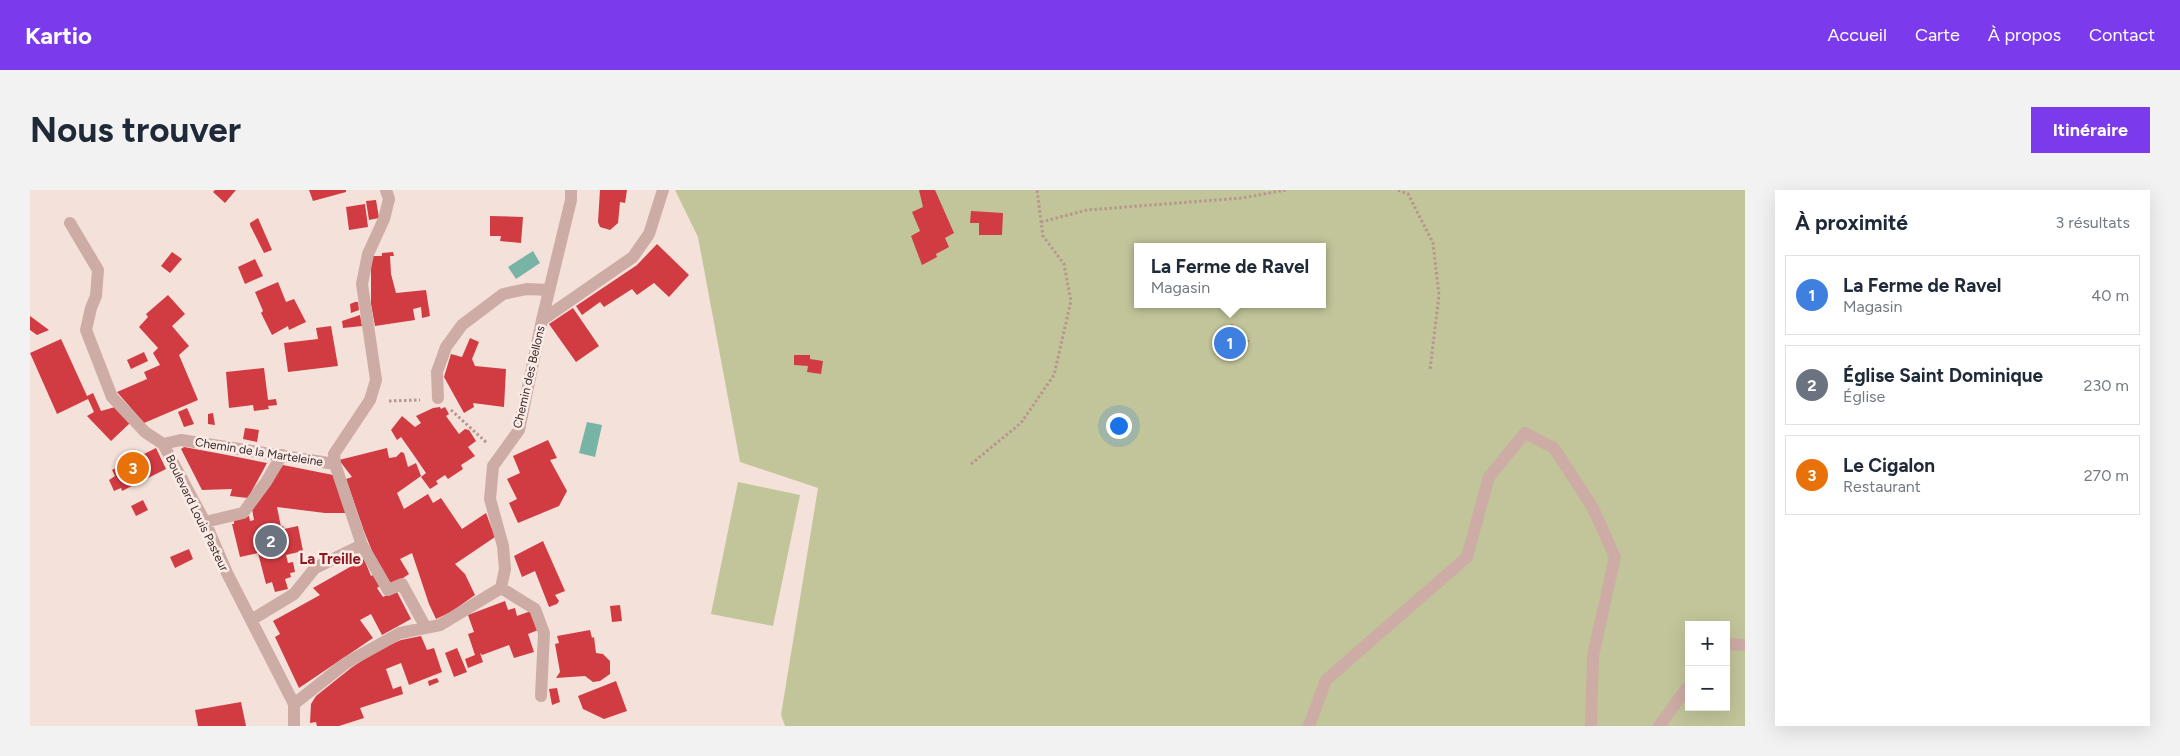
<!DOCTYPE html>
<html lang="fr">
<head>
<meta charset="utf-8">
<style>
	:root { --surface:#fff; --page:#f2f2f3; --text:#1f2937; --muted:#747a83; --line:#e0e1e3; --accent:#7c3aed }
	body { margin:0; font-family:Figtree,sans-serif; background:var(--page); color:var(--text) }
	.controls { position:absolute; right:15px; bottom:15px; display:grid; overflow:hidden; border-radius:0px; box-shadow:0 5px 20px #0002 }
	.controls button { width:45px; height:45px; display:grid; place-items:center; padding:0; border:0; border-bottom:1px solid var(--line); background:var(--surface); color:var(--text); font:25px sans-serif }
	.you { position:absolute; left:1088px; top:235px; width:18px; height:18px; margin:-12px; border:4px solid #fff; border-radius:50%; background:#1a73e8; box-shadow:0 0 0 8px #1a73e833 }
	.badge { display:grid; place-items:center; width:32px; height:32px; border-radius:50%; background:var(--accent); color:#fff; font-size:16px; font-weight:700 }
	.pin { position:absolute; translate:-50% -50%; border:2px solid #fff; box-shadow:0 1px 5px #0006 }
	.popup { position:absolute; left:1104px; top:53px; width:192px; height:65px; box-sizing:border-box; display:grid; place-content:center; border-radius:0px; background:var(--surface); filter:drop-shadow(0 1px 4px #0005); font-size:16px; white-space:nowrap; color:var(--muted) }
	.popup b { font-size:19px; color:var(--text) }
	.popup::after { content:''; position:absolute; left:50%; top:100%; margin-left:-10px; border:10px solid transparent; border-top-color:var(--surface) }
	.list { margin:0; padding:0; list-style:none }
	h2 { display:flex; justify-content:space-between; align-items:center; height:65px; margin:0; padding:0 20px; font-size:21px }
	h2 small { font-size:16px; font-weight:400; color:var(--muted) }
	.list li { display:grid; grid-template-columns:32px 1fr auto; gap:15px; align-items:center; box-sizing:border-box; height:80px; margin:0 10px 10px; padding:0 10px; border:1px solid var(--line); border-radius:0px }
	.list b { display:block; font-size:19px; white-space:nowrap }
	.list p { margin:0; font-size:16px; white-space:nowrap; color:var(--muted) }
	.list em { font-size:16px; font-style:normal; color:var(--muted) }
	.map { position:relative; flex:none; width:1715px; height:536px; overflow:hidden; border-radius:0px }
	header { display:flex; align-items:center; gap:30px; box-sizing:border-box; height:70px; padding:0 25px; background:var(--accent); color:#fff }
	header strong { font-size:24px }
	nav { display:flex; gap:28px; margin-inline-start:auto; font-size:18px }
	.intro { display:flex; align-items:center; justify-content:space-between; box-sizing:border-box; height:120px; padding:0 30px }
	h1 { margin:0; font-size:35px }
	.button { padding:12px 22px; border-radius:0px; background:var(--accent); color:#fff; font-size:18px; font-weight:700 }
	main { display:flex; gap:30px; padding:0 30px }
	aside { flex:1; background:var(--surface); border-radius:0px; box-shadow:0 5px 20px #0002 }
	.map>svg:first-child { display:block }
</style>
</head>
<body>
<header>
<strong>Kartio</strong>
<nav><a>Accueil</a><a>Carte</a><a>À propos</a><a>Contact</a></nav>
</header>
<div class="intro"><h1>Nous trouver</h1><a class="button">Itinéraire</a></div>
<main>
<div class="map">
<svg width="1715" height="536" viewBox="0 0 1715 536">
	<rect width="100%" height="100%" fill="#f4e1da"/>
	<path fill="#c2c599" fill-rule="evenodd" d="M645 0H1715V536H755L751 525 788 298 710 272 668 47ZM1108 57H1292V114H1108ZM1659 435H1696V517H1659Z
		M708 292 770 305 743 436 681 424Z"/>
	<path fill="#77b4a5" d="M503 61 510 73 486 89 478 77Z
		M557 232 572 235 565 267 549 263Z"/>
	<path fill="#d13b42" d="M185 0H206L195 13 183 2Z
		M279 0H316V2L283 11Z
		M570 0H597L595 13 590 12 588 33 580 40 570 37 568 32Z
		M889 0H905L924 43 915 48 919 57 906 64 907 67 892 75 881 46 890 41 882 22 893 17Z
		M346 10 349 28 339 30 336 11Z
		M335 14 338 37 319 40 316 17Z
		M941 21 973 23 972 45H949V33H940Z
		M460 26 493 27 491 53 470 51 471 46H460Z
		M228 28 242 60 234 63 220 35V33Z
		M627 54 659 85 639 107 624 93 607 105 602 99 574 117 570 112 552 125 546 116 607 75Z
		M142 62 152 69 140 83 131 76Z
		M363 62 364 66H360L361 84 366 103 396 100 400 126 392 128 391 117 383 119 385 130 345 136 341 114V66H352V63Z
		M225 69 233 86 215 94 208 77Z
		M248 92 256 112 264 109 276 132 259 140 258 136 242 145 231 123 233 121 225 102Z
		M138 105 155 124 142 136 159 156 149 165 168 210 114 233 87 202 117 189 114 182 130 175 123 163 128 158 109 137 118 127 116 124Z
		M325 112H328L329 120 321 123 320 114Z
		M543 118 569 156 546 172 519 134Z
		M330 125 332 136 313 138 312 131Z
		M0 126 19 140 7 145 0 140Z
		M1202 134 1219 151 1198 171 1182 154Z
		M301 136 308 176 258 182 254 153 288 149 286 138Z
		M440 148 449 152 442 169 445 176 476 179 474 217 443 213 444 217 434 223 414 187 421 164 432 167Z
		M31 149 57 206 63 203 71 221 85 217 100 233 81 251 57 226 64 222 58 209 27 224 0 163Z
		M114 162 118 171 101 179 97 170Z
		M764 165H780V169L793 171 791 184 777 182 778 176 764 175Z
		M234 178 238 210 246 209 247 215 238 216 239 219 224 221 223 215 199 218 196 182Z
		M410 217 411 219 415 217 419 224 416 226 429 244 435 239 439 240 446 251 438 257 445 266 431 275 433 279 418 289 415 285 406 291 408 294 400 299 391 287 396 283 383 264 371 247 367 250 361 240 372 226 385 237 391 233 386 226 403 218Z
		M157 218 164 234 154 237 148 222Z
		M183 223 185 235 178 234V224Z
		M215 238 229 240 227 252 213 249Z
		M518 250 527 268 520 270 537 301 529 316 488 333 479 313 487 309 477 289 490 283 483 266Z
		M154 257 192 264 237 273 218 308 200 306 202 299 172 300 151 259Z
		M126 258 136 279 92 301 91 298 84 301 79 290 85 286 82 280Z
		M357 258 359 268 366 267 371 262 374 263 378 277 386 273 391 286 367 303 374 319 398 304 403 313 411 308 432 339 456 323 465 347 425 374 435 384 445 405 421 422 406 429 399 414 382 363 370 369 379 384 361 396 344 366 334 341 316 289 322 287 309 270Z
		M253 275 303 285 316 323H295L247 317 251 337 253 336 254 339 268 336 273 361 256 365 258 373 263 372 265 382 260 383 261 387 255 389 258 399 245 402 242 392 236 394 228 363 210 367 202 334H204V330L219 326 220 331 224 330 222 319Z
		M113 310 118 320 106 326 101 316Z
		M513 351 535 401 525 405 529 411 527 414 519 417 505 381 492 387 484 366Z
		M159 359 163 369 145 378 140 367Z
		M334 369 341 386 345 384 351 395 347 398 353 407 366 400 381 429 352 445 341 424 330 430 343 448 269 498 245 447 250 444 243 431 290 405 283 398Z
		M475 411 478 420 485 418 487 426 501 421 508 440 498 444 504 462 484 468 479 455 452 465 450 463 453 472 438 478 435 469 445 465 438 444 444 442 438 425Z
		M590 415 592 431 582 432 580 416Z
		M560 440 562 448 564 447 566 463 573 464 580 471V484L570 491 563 492 555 486 526 488 530 482 525 454 529 453 527 446Z
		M391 446 397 460 404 458 412 482 379 495 371 473 356 479 363 499 371 496 373 504 330 518 334 528 309 536H287L286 532 280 533 281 514 286 506 321 478 348 460 371 450Z
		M427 458 437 482 424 487 415 463Z
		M407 488 409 492 399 496 398 491Z
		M586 491 597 521 574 529 553 519 548 506Z
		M527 498 530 512 522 515 519 499Z
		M211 512 216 536H168L165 520Z"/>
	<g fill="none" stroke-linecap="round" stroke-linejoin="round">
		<path stroke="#b9958f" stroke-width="3" stroke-dasharray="2.5 2.5" stroke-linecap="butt" d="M1368 0 1378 4 1403 53 1409 105 1400 180
			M1011 32 1057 20 1212 8 1256 0
			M359 211 390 210
			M421 220 457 253
			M941 274 991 233 1024 185 1041 111 1034 74 1013 46 1007 0"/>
		<path stroke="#cdaca5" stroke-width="12" d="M40 33 68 80 66 106 61 118 56 140 82 207 115 242 133 254 175 332 197 383 264 514V536
			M512 130 603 67 619 44 633 0
			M408 208 407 182 416 157 432 135 473 104 497 99 519 100
			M133 254 151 250 305 274 304 264 340 210 346 190 332 94 338 64 354 29 359 9 356 0
			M175 332 213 323 236 292 252 265
			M332 355 358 400 372 394 396 438
			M471 398 475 379 473 356 460 309 463 276 489 240 512 130 541 10V0
			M471 398 505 419 514 443 511 506
			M221 430 264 404 285 378 332 355 305 274
			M1696 454 1715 455
			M264 514 316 473 370 443 410 435 471 398
			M1279 536 1296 490 1437 367 1459 287 1495 243 1524 258 1563 318 1585 367 1563 466 1561 536
			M1629 536 1659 495"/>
	</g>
	<g text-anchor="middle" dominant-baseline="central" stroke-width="5" stroke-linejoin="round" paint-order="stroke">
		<g font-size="12" fill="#382827" stroke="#fbece7">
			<text transform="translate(499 187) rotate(-77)">Chemin des Bellons</text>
			<text transform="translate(229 262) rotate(9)">Chemin de la Marteleine</text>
			<text transform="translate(167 323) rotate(64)">Boulevard Louis Pasteur</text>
		</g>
		<g font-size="15" font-weight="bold" fill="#8f181e" stroke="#fbece7">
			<text x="300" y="369">La Treille</text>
		</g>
	</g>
</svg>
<div class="controls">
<button>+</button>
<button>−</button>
</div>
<div class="you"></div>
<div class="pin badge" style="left:1200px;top:153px;background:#3f7fe0">1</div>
<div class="popup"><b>La Ferme de Ravel</b>Magasin</div>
<div class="pin badge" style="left:241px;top:351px;background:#6b7280">2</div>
<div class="pin badge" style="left:103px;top:278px;background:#e8710a">3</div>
</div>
<aside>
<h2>À proximité<small>3 résultats</small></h2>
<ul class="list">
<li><span class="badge" style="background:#3f7fe0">1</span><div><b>La Ferme de Ravel</b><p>Magasin</p></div><em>40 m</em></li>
<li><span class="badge" style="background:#6b7280">2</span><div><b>Église Saint Dominique</b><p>Église</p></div><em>230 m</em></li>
<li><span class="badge" style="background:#e8710a">3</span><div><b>Le Cigalon</b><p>Restaurant</p></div><em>270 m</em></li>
</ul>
</aside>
</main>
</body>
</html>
